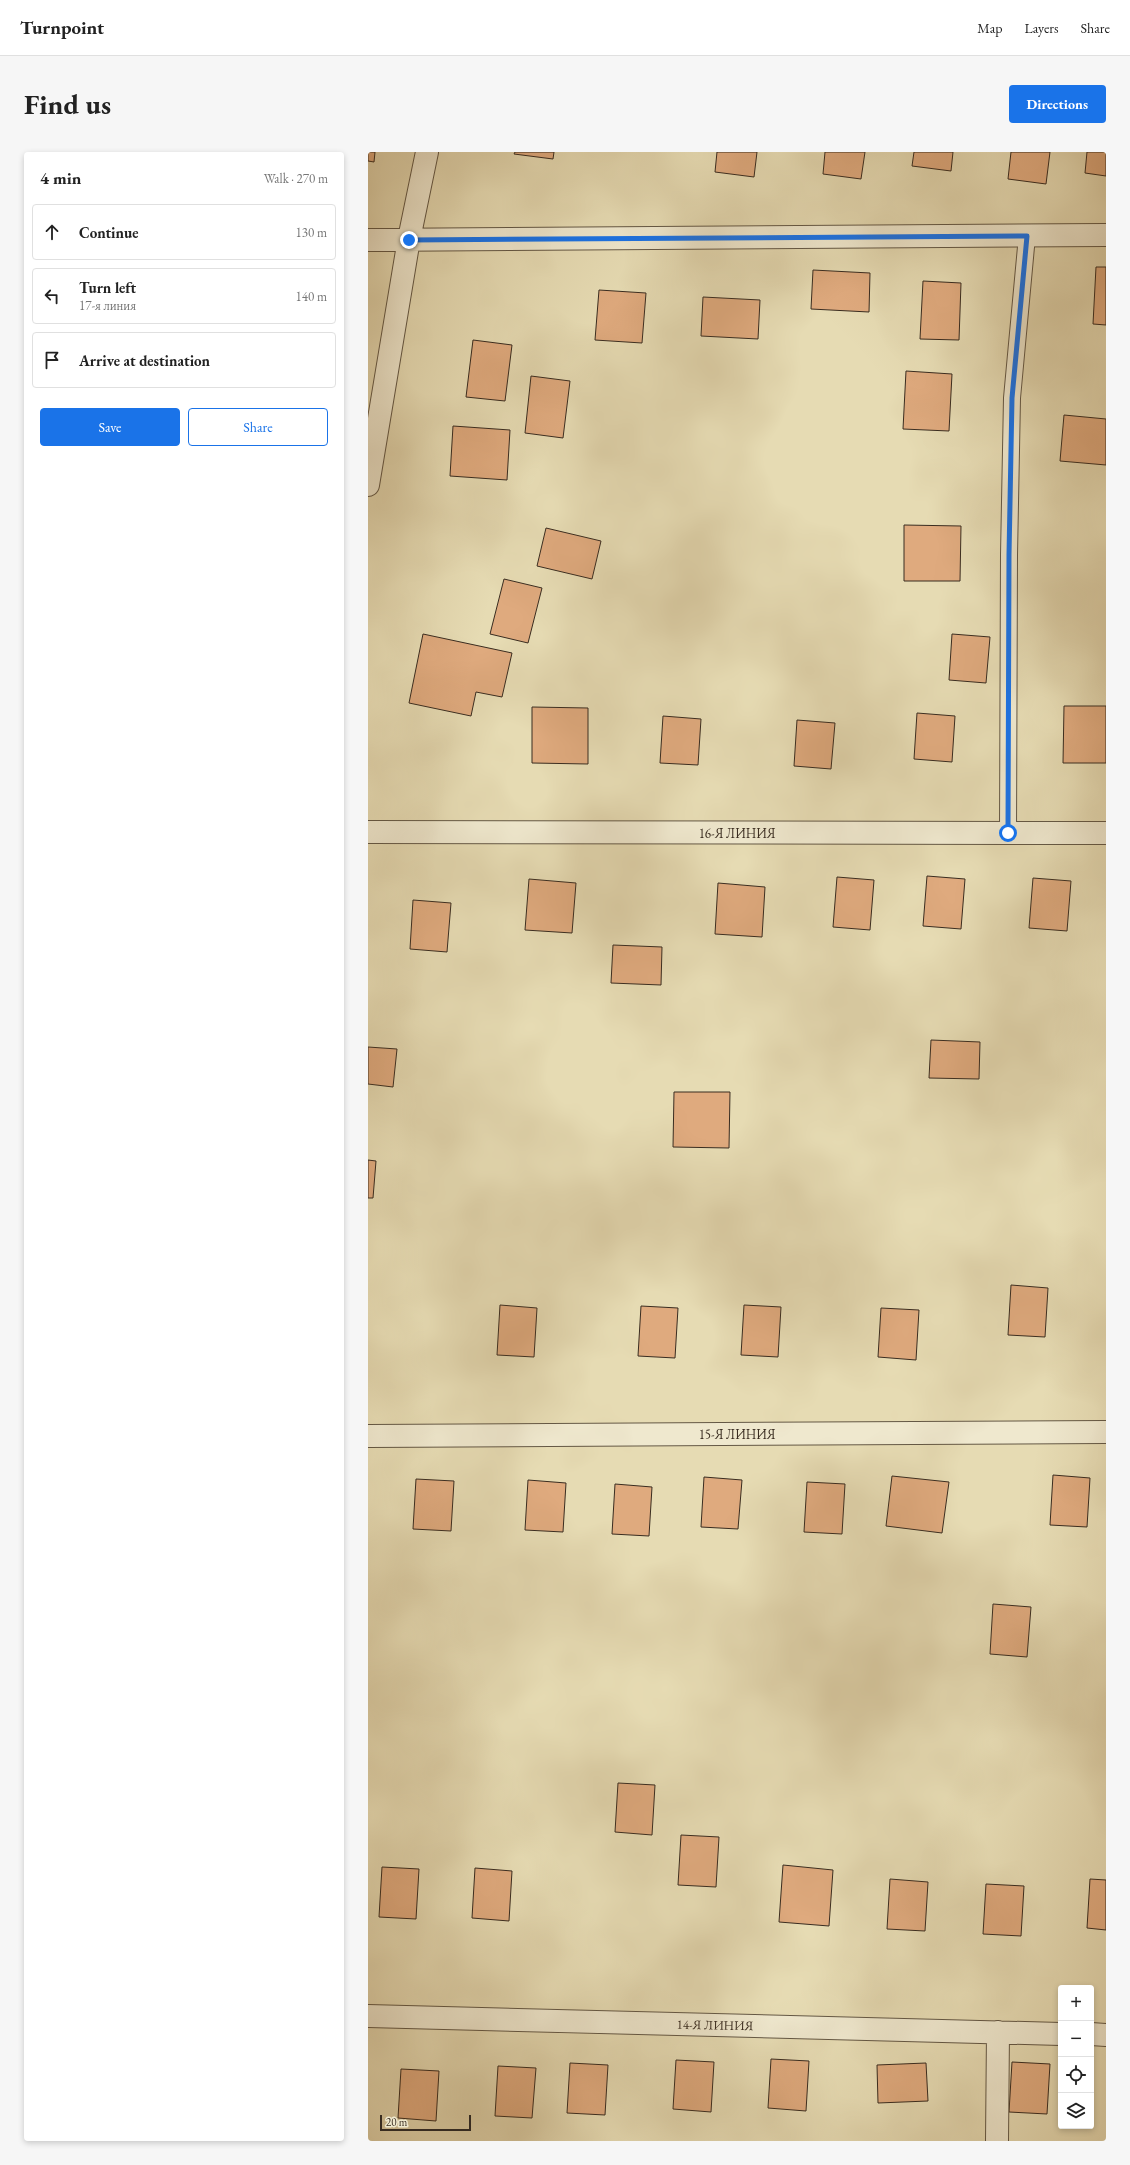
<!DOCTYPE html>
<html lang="en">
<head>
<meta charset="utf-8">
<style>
	:root { --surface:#fff; --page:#f6f6f6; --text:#222; --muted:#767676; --line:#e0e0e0; --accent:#1a73e8 }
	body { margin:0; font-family:"EB Garamond",serif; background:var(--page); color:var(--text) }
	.controls { position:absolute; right:12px; bottom:12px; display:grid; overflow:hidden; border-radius:4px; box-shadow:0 2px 6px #0003 }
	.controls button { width:36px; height:36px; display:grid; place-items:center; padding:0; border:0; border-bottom:1px solid var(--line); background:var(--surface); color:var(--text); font:20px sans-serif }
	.scale { position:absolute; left:12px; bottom:10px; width:91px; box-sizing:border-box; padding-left:4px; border:2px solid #392c20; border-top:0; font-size:11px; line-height:14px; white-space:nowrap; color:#392c20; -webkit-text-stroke:3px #efe8ce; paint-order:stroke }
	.stop { position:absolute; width:12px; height:12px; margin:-9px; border:3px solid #1a73e8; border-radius:50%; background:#fff }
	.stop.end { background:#1a73e8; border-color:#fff; box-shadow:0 1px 4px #0008 }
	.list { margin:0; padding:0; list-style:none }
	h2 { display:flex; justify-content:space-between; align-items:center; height:52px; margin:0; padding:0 16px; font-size:17px }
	h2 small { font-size:13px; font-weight:400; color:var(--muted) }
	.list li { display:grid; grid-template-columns:26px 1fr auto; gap:12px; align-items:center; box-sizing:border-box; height:56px; margin:0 8px 8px; padding:0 8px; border:1px solid var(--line); border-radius:4px }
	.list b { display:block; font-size:15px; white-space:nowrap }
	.list p { margin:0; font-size:13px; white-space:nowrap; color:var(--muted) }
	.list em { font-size:13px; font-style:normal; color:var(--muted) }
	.actions { display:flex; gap:8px; padding:12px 16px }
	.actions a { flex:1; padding:9px 0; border:1px solid var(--accent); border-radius:4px; text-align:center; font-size:14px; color:var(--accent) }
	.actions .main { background:var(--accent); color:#fff }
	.icon { flex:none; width:22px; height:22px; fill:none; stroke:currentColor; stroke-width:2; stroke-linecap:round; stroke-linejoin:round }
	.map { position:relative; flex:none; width:738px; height:1989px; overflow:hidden; border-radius:4px }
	header { display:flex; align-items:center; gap:24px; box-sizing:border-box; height:56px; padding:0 20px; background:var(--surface); border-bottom:1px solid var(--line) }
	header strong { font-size:19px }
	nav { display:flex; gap:22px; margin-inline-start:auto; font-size:14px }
	.intro { display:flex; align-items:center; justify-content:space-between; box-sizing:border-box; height:96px; padding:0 24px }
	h1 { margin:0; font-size:28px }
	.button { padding:10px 18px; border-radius:4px; background:var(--accent); color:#fff; font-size:14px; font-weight:700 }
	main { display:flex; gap:24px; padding:0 24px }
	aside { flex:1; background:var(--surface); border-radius:4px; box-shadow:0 2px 6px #0003 }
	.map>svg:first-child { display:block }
</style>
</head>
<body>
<header>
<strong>Turnpoint</strong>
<nav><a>Map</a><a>Layers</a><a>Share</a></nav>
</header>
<div class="intro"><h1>Find us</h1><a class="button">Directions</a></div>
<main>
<aside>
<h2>4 min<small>Walk · 270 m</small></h2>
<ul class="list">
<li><svg class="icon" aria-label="ahead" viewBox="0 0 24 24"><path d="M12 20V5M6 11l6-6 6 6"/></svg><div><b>Continue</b></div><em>130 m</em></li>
<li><svg class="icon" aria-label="left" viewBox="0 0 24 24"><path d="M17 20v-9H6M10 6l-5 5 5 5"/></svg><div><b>Turn left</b><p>17-я линия</p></div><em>140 m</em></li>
<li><svg class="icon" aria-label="arrive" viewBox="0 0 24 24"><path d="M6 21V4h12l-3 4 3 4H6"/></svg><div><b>Arrive at destination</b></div></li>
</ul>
<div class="actions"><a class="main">Save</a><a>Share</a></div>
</aside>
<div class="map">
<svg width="738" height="1989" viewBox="0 0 738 1989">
	<rect width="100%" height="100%" fill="#e6dbb3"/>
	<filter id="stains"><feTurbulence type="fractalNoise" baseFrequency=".005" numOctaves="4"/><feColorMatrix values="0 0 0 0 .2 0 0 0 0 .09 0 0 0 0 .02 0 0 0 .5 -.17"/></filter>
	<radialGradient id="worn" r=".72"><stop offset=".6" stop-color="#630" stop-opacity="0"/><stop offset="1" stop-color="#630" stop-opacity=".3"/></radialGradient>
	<path fill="#dfaa7e" stroke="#392c20" d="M0 0H7L6 10 0 9Z
		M147 0H186L185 7 146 2Z
		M349 0H389L386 25 347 20Z
		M457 0H497L493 27 455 22Z
		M546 0H585L583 19 544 14Z
		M643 0H682L678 32 640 27Z
		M719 0H738V24L717 21Z
		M728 115H738V173L725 172Z
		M445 118 502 121 501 160 443 157Z
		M555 129 593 131 591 188 552 187Z
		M231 138 278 141 274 191 227 188Z
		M335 145 392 148 390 187 333 184Z
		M105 188 144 193 137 249 98 245Z
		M538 219 584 222 581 279 535 277Z
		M163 224 202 229 195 286 157 281Z
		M696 263 738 267V313L692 309Z
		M85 274 142 278 139 328 82 324Z
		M536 373 593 374 592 429H536Z
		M178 376 233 389 224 427 169 414Z
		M136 427 174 436 160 491 122 482Z
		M55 482 144 501 134 545 108 540 103 564 41 551Z
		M584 482 622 485 618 531 581 528Z
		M696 554H738V611H695Z
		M164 555 220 556V612L164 611Z
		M549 561 587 564 584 610 546 607Z
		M295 564 333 567 330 613 292 611Z
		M429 568 467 571 463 617 426 614Z
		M559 724 597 727 593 777 555 774Z
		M469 725 506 728 502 778 465 775Z
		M665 726 703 729 699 779 661 776Z
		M161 727 208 731 204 781 157 778Z
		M350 731 397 735 394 785 347 782Z
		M45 748 83 751 79 800 42 797Z
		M245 793 294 795 293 833 243 831Z
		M563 888 612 890 611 927 561 926Z
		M0 895 29 897 25 935 0 932Z
		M306 940H362L361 996 305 995Z
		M0 1008 8 1009 5 1046H0Z
		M643 1133 680 1136 677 1185 640 1183Z
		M132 1153 169 1156 166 1205 129 1203Z
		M376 1153 413 1155 410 1205 373 1203Z
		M273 1154 310 1156 307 1206 270 1204Z
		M513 1156 551 1158 548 1208 510 1205Z
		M685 1323 722 1326 719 1375 682 1373Z
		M524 1324 581 1330 574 1381 518 1374Z
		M336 1325 374 1328 370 1377 333 1375Z
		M48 1327 86 1329 83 1379 45 1377Z
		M160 1328 198 1331 195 1380 157 1378Z
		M439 1330 477 1332 474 1382 436 1380Z
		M247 1332 284 1335 281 1384 244 1382Z
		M625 1452 663 1455 659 1505 622 1502Z
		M250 1631 287 1633 284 1683 247 1680Z
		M313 1683 351 1685 348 1735 310 1733Z
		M415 1713 465 1718 461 1774 411 1770Z
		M14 1715 51 1717 48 1767 11 1765Z
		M107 1716 144 1719 141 1769 104 1766Z
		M522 1727 560 1730 557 1779 519 1777Z
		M722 1727 738 1728V1778L719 1776Z
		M618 1732 656 1734 653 1784 615 1782Z
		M403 1907 441 1909 438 1959 400 1956Z
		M308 1908 346 1910 343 1960 305 1957Z
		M644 1910 682 1912 679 1962 641 1960Z
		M202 1911 240 1913 237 1963 199 1961Z
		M558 1911 560 1949 510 1951 509 1913Z
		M130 1914 168 1916 164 1966 127 1964Z
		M33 1917 71 1919 68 1969 30 1966Z"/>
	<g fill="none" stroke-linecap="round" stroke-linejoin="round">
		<g stroke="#645845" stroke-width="18">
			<path id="service" d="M640 681 641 403 644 246 659 84"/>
		</g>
		<g stroke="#645845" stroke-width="24">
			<path id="minor" d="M0 88 738 83
				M0 333 41 87 59 0
				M0 680 738 681
				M0 1284 738 1280
				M0 1864 693 1882
				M723 1882 738 1883
				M629 1989 630 1880"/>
		</g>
		<use href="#service" stroke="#efe8ce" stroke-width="16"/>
		<use href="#minor" stroke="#efe8ce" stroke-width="22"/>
	</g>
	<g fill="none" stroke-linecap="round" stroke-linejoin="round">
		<path stroke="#1a73e8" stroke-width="5" d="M41 88 659 84 644 246 641 403 640 681"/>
	</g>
	<g text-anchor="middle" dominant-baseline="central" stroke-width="3.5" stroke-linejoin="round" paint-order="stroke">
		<g font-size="13" fill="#392c20" stroke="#efe8ce">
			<text x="369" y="681">16-Я ЛИНИЯ</text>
			<text x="369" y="1282">15-Я ЛИНИЯ</text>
			<text transform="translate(347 1873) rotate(1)">14-Я ЛИНИЯ</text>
		</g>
	</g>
	<rect width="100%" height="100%" filter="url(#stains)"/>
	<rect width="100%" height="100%" fill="url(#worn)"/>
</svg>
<div class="controls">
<button>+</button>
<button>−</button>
<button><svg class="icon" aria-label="locate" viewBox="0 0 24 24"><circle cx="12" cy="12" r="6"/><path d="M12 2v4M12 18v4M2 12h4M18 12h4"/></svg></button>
<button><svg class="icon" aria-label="layers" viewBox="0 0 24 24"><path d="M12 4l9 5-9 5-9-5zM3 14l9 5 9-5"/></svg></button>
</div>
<div class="scale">20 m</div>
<div class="stop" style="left:640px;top:681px"></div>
<div class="stop end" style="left:41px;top:88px"></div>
</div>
</main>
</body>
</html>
